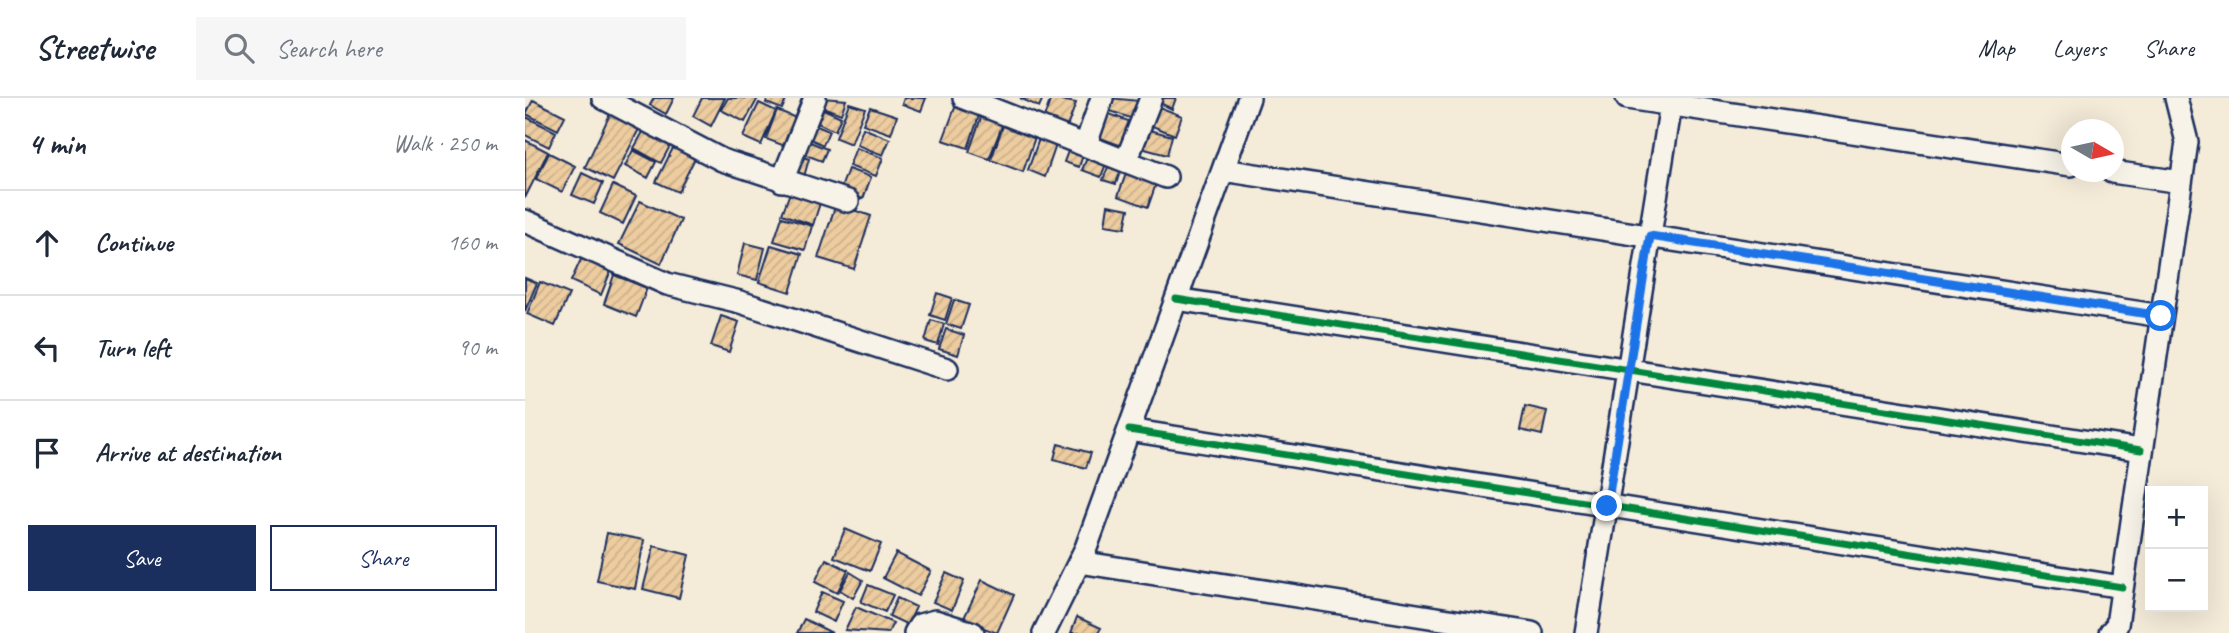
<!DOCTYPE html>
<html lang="en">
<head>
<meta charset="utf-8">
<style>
	:root { --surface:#fff; --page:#f6f6f7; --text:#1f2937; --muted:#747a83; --line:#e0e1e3; --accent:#1b2f5e }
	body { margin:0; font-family:Caveat,sans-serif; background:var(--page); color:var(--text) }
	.controls { position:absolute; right:21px; bottom:21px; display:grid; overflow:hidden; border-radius:0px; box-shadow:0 7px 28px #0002 }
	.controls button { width:63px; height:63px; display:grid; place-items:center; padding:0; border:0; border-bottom:2px solid var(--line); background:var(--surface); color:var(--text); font:35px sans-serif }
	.compass { position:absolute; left:1536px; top:21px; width:63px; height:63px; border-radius:50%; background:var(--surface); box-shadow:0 7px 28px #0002; rotate:99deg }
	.stop { position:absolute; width:21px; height:21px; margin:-16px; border:5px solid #1a73e8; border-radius:50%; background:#fff }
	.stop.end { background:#1a73e8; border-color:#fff; box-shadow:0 2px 7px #0008 }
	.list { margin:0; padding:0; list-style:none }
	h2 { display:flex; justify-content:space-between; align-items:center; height:91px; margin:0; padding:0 28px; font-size:30px }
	h2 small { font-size:23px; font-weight:400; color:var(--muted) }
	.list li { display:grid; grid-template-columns:46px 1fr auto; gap:21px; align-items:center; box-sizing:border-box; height:105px; padding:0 28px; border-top:2px solid var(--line) }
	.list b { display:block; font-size:26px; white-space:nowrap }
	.list em { font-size:23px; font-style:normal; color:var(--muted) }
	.actions { display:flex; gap:14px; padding:21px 28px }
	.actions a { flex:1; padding:16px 0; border:2px solid var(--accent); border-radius:0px; text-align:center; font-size:24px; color:var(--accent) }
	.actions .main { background:var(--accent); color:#fff }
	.icon { flex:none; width:38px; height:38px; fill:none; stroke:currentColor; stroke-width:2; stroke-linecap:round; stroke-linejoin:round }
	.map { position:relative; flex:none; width:1704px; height:535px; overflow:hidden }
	header { display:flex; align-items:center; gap:42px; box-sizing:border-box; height:98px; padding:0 35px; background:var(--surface); border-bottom:2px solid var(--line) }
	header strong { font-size:33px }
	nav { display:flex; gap:38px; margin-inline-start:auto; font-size:24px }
	.search { width:490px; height:63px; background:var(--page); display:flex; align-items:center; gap:18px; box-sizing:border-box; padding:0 24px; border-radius:0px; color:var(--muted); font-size:26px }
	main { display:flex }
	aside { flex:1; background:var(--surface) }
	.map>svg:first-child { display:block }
</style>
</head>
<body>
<header>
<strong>Streetwise</strong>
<div class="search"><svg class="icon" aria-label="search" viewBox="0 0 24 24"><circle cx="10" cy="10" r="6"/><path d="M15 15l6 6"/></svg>Search here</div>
<nav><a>Map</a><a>Layers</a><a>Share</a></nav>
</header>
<main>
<aside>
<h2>4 min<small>Walk · 250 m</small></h2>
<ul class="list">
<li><svg class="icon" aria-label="ahead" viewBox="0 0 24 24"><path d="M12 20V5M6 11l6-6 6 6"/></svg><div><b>Continue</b></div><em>160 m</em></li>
<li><svg class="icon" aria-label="left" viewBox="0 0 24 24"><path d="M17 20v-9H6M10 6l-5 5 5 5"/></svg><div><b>Turn left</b></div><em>90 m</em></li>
<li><svg class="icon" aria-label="arrive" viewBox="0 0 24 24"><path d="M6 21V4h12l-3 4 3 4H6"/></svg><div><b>Arrive at destination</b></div></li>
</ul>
<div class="actions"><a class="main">Save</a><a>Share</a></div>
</aside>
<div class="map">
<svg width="1704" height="535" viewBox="0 0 1704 535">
	<defs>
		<pattern id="building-hatch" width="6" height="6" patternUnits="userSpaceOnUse" patternTransform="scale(1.75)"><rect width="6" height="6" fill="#edcc9f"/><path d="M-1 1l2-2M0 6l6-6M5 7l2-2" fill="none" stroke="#cbb08b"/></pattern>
	</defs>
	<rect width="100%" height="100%" fill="#f5ebd9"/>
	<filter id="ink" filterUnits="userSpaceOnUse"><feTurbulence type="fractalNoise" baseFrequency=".0143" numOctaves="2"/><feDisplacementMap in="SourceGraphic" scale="14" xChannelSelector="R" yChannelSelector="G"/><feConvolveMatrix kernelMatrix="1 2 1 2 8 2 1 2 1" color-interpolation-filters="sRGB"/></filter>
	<g filter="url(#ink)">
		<path fill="url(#building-hatch)" stroke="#1b2f5e" stroke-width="2" d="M129 0H149L141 16 125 7Z
			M177 0H200L186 28 168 18Z
			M203 0H233L220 24 196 12Z
			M243 0H262L257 11 241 5Z
			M298 0 321 2 316 16 295 8Z
			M379 0H401L396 13 377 6Z
			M495 0H518L514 9Z
			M526 0 551 5 542 29 519 20Z
			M584 0 615 3 608 21 580 11Z
			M632 0H651L647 11 631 3Z
			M8 2 40 18 33 32 1 16Z
			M234 5 251 13 236 47 218 39Z
			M324 5 340 10 326 46 311 40Z
			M431 7 455 15 443 50 418 42Z
			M629 7 657 18 650 37 622 26Z
			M294 9 316 19 310 33 288 23Z
			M345 9 372 18 366 36 338 26Z
			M252 12 271 20 260 48 241 41Z
			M86 14 115 29 88 83 60 69Z
			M579 14 606 24 597 48 570 38Z
			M457 17 478 25 464 61 444 54Z
			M1 19 31 34 24 49 0 37Z
			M479 25 511 36 498 74 466 62Z
			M287 26 304 33 298 47 281 39Z
			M338 30 365 41 358 57 332 47Z
			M621 31 647 38 642 57 616 50Z
			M119 32 146 46 136 65 109 50Z
			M515 38 532 44 520 79 503 72Z
			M278 41 302 51 297 63 273 54Z
			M0 42 23 54 0 100Z
			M149 48 171 58 153 94 131 84Z
			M545 48 559 54 554 69 539 64Z
			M331 50 358 60 351 78 324 68Z
			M108 52 131 64 123 80 100 68Z
			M24 55 50 68 37 94 11 81Z
			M564 55 582 63 576 79 557 72Z
			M272 57 284 61 278 82 265 78Z
			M585 64 597 68 591 86 578 82Z
			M603 70 633 80 623 109 593 98Z
			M323 71 346 79 338 101 315 93Z
			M57 75 78 85 69 106 47 97Z
			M88 87 111 98 98 126 75 115Z
			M266 92 296 102 288 127 257 116Z
			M115 103 156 122 136 166 94 146Z
			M311 106 346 118 329 171 293 160Z
			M583 107 604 111 600 130 580 127Z
			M257 119 287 128 280 152 249 143Z
			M220 145 240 150 232 182 212 177Z
			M246 147 277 156 265 194 234 184Z
			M58 157 87 170 76 197 46 183Z
			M89 177 122 190 111 219 79 206Z
			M0 180 12 185 0 213Z
			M15 184 44 196 30 228 2 216Z
			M412 195 427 200 420 222 405 217Z
			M429 202 444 207 436 231 421 226Z
			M196 218 214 224 204 254 186 248Z
			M406 222 419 226 413 247 400 243Z
			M421 231 439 237 433 257 414 251Z
			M1000 308 1022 313 1017 337 995 332Z
			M533 346 566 355 561 370 529 361Z
			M320 431 356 446 345 473 309 459Z
			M82 435 119 442 110 491 72 483Z
			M129 448 164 457 154 500 118 491Z
			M371 455 406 473 393 498 358 480Z
			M301 461 323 472 312 495 290 484Z
			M325 474 338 482 328 500 315 492Z
			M421 475 439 483 427 512 408 504Z
			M457 482 489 497 472 535 438 522Z
			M343 487 368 497 360 514 336 504Z
			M297 494 318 503 309 524 288 514Z
			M372 500 391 509 383 527 364 518Z
			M331 509 368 525 363 535 320 532Z
			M552 519 576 530 573 535H546Z
			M279 521 307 535H272Z"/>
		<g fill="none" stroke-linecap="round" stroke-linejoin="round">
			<g stroke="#1b2f5e" stroke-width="26">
				<path id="street" d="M78 0 197 62 323 103
					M439 0 641 79
					M1102 0 1546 67
					M561 46 577 0
					M601 63 626 0
					M698 72 1636 218
					M1587 74 1656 84
					M257 83 290 0
					M0 123 142 186 215 204 422 271
					M651 201 1616 352
					M604 332 1597 489
					M554 464 1007 535
					M390 535 395 527 410 523 448 535
					M519 535 561 450 724 0
					M1061 535 1147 0
					M1585 535 1592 527 1662 44 1651 0"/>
			</g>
			<use href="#street" stroke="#f7f3e8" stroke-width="21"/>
			<g stroke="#f7f3e8" stroke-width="11">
				<path id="cycleway" d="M651 201 1616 352
					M604 332 1597 489"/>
			</g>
			<use href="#cycleway" stroke="#00873e" stroke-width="7"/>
		</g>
	</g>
	<g fill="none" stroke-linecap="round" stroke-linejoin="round" filter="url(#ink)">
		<path stroke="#1a73e8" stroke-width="9" d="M1082 408 1125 138 1636 218"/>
	</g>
</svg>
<div class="controls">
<button>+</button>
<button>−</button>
</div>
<svg class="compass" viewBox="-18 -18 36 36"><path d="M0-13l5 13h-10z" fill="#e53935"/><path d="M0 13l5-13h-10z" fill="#747a83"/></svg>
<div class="stop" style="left:1636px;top:218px"></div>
<div class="stop end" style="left:1082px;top:408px"></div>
</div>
</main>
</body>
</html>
